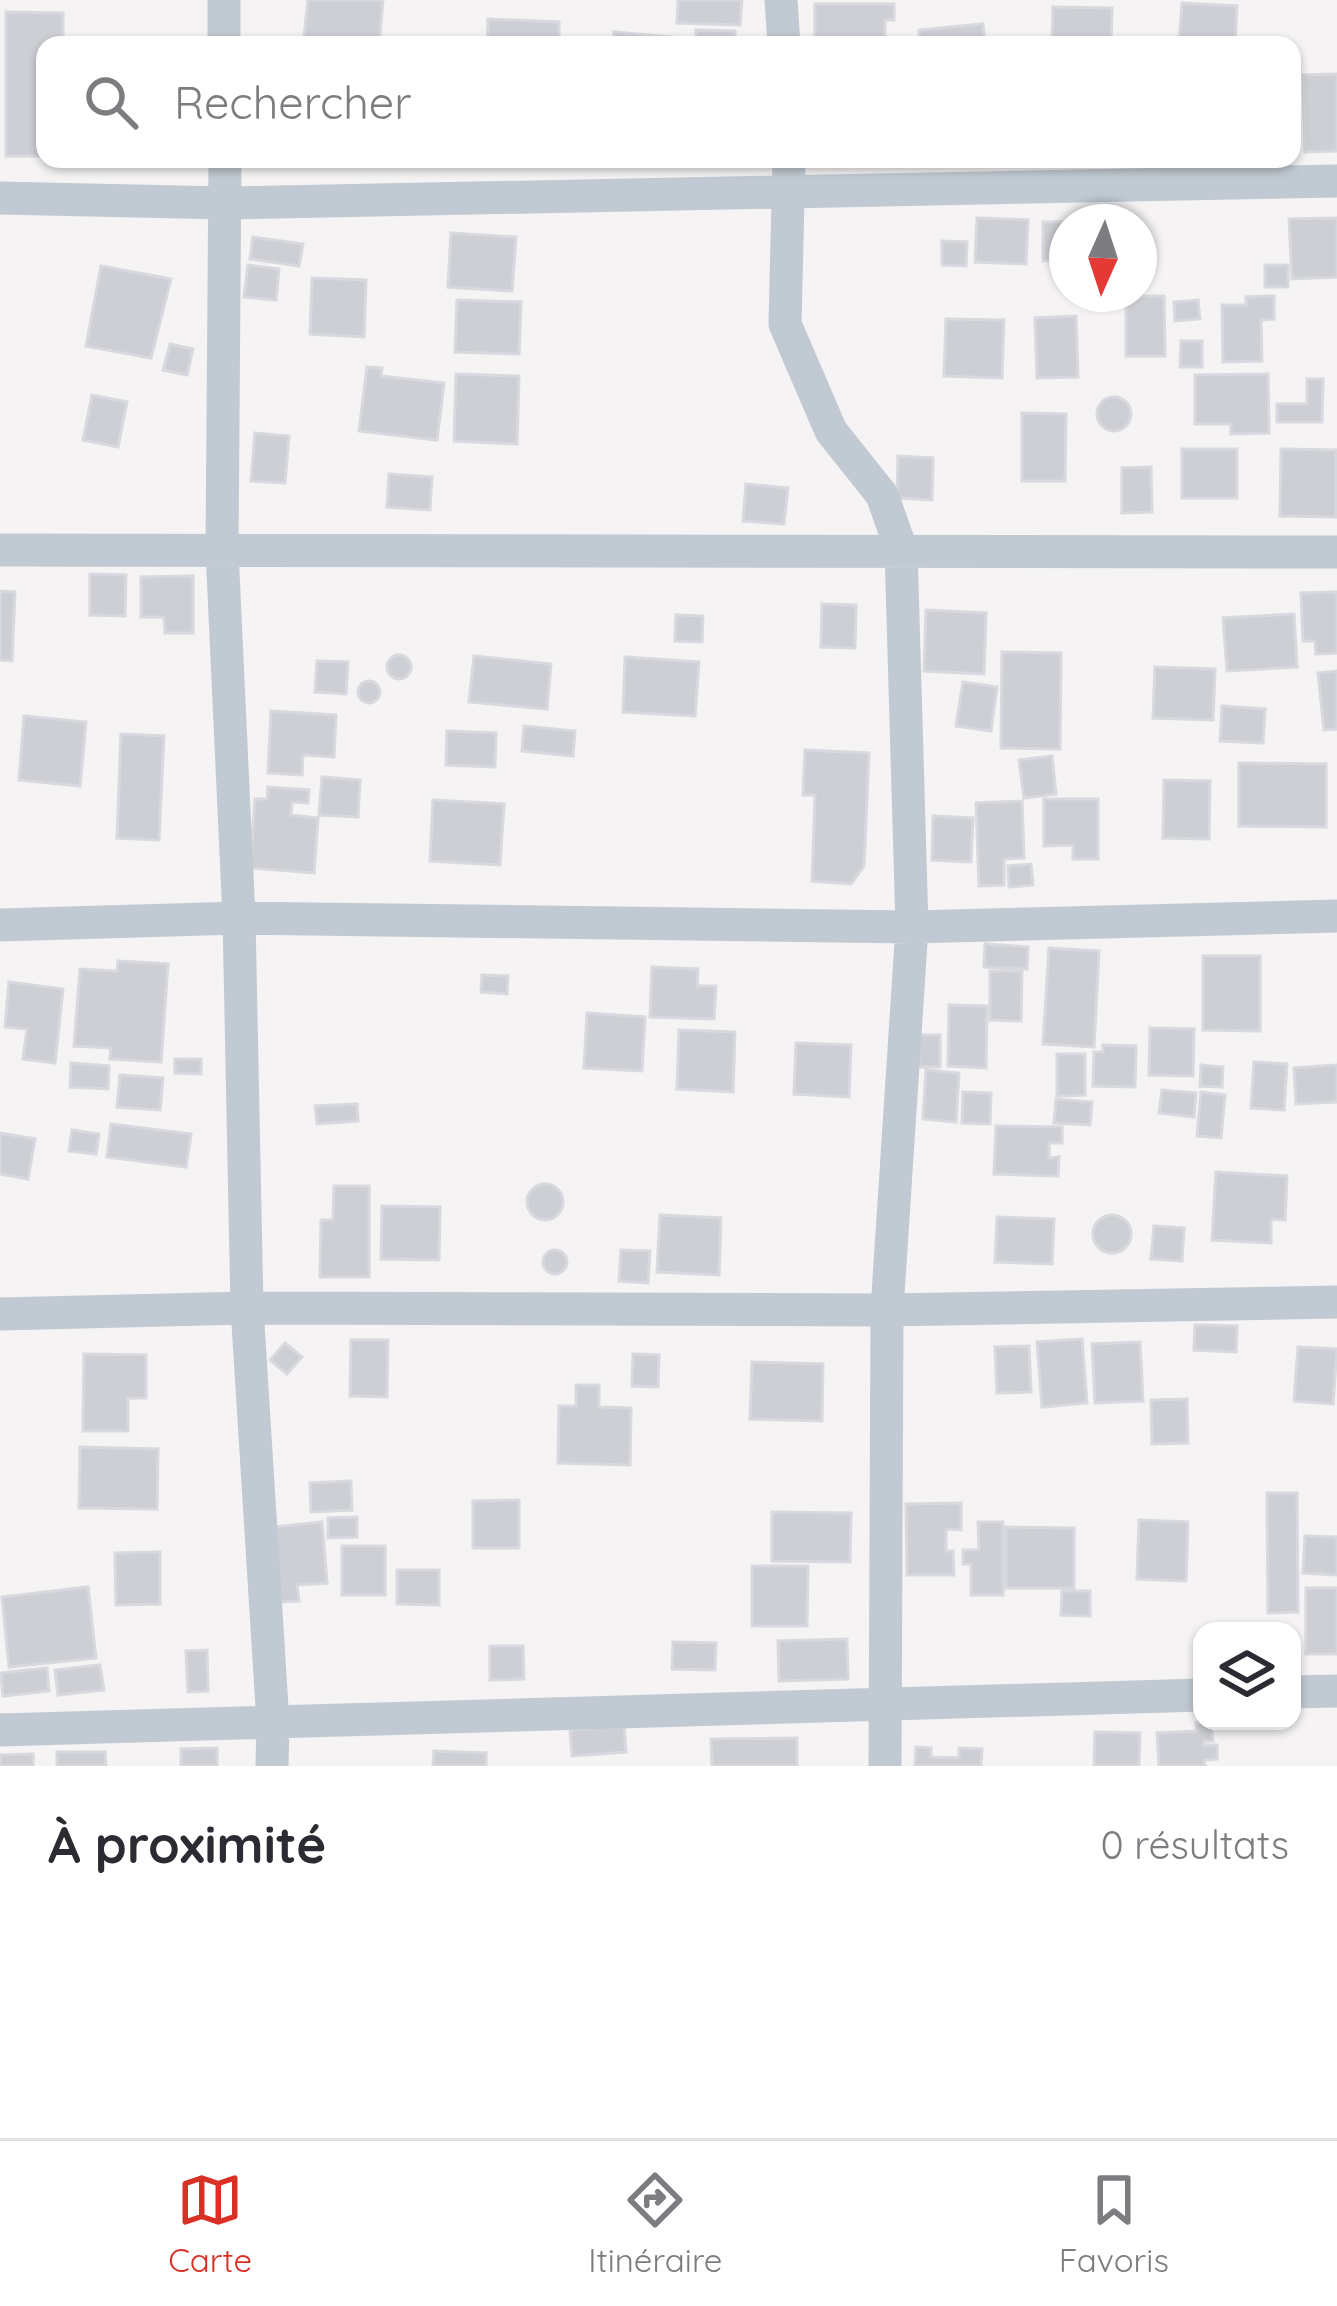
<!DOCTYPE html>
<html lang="fr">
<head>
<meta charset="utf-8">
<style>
	:root { --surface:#fff; --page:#f2f2f3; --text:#2b2b33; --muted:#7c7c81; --line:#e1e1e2; --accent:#d93025 }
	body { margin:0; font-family:Quicksand,sans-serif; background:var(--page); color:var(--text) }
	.controls { position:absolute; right:36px; bottom:36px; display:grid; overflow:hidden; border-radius:24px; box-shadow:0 3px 9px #0004 }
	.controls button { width:108px; height:108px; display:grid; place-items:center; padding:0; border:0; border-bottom:3px solid var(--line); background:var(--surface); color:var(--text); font:60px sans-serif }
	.compass { position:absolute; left:1049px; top:204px; width:108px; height:108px; border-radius:50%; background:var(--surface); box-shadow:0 3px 9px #0004; rotate:183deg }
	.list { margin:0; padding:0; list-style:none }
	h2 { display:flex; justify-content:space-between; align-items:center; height:156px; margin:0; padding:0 48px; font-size:51px }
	h2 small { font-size:39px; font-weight:400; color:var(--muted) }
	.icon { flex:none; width:66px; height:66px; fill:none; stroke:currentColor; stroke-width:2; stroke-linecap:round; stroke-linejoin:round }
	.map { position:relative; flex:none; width:1337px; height:1766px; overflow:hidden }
	.search { position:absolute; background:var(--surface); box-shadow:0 3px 9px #0004; left:36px; right:36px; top:36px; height:132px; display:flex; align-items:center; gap:30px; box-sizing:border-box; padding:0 42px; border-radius:24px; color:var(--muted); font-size:45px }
	.sheet { height:372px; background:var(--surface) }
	nav { display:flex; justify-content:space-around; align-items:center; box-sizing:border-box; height:168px; border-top:3px solid var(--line); background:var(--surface); font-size:33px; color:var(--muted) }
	nav a { display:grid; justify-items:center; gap:6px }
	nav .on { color:var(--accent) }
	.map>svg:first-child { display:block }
</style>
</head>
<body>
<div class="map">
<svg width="1337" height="1766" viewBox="0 0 1337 1766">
	<rect width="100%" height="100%" fill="#f5f3f3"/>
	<path fill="#cdcfd5" stroke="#d7d9de" stroke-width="3" d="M308 0H383L379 45H303Z
		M678 0H742L740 25 677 23Z
		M1182 3 1237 6 1235 45 1179 43Z
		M815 4H894V20H885V45H815Z
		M1053 7 1112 8 1111 45H1052Z
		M6 12 63 13V45H45V156H6Z
		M488 19 559 22V45H487Z
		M983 24 985 45H920L919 30Z
		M696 30 735 31V45H696Z
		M614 32 683 38 682 45H613Z
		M1337 74V151L1305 152 1303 75Z
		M826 159H911V162L826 165Z
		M977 218 1028 220 1026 264 975 262Z
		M1337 218V277L1292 279 1289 219Z
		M1043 222H1067V260L1043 261Z
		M451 233 516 237 512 291 448 287Z
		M253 237 303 244 299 266 250 259Z
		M942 241 967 242 966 266 942 265Z
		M248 265 279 269 276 300 244 297Z
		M1265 265H1288V287H1265Z
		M101 266 171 279 151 358 86 346Z
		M312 278 366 280 364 337 310 334Z
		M1126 296H1164L1165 356H1126Z
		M1274 296V319L1261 320 1262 361 1223 362 1222 305H1246V297Z
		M457 300 521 302 519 354 455 352Z
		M1198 300 1200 319 1175 321 1174 302Z
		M1076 316 1078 377 1037 378 1035 318Z
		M946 319 1004 320 1002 378 944 376Z
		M1181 341H1202V367H1180Z
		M170 344 193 349 187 375 163 370Z
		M367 367 382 368 381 376 444 383 437 440 359 431Z
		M456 374 519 376 517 444 454 441Z
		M1268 374 1269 433 1231 434V424H1195V375Z
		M1307 379H1323L1322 422H1277V404H1307Z
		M92 395 127 402 118 447 83 440Z
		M1097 414a17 17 0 1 1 34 0a17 17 0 1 1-34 0Z
		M1022 413 1066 414 1065 481H1022Z
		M255 433 289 436 285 483 251 481Z
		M1182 449H1237V498H1182Z
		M1281 449 1336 450V517L1280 516Z
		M898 456 933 458 932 500 897 498Z
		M1151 467 1152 512 1122 513V468Z
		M389 474 432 477 430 510 387 507Z
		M746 484 788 488 784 524 743 521Z
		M90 574 126 575 125 616 90 615Z
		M193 576V633H165L164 617H141V577Z
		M0 591 15 592 12 661 0 660Z
		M1337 592V653L1316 654 1315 641H1303L1301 593Z
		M822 604 856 605 855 648 821 647Z
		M926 610 986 613 984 674 924 671Z
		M1294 614 1297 667 1227 671 1223 618Z
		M676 615 703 616 702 642 675 641Z
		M1002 652 1061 653 1060 749 1001 748Z
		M387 667a12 12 0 1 1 24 0a12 12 0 1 1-24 0Z
		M474 656 551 664 547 709 469 702Z
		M625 657 699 662 695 716 623 712Z
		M317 661 348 662 346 694 315 692Z
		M1155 667 1215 669 1213 720 1153 718Z
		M1337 671V729L1324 730 1318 673Z
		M358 692a11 11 0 1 1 22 0a11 11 0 1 1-22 0Z
		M963 682 997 687 991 731 956 726Z
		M1222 706 1265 709 1263 743 1220 741Z
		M271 711 336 715 334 757 303 755 302 775 268 773Z
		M24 716 86 722 80 786 19 780Z
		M524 726 575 731 573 756 522 751Z
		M447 731 496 733 495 767 446 765Z
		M121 734 164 736 159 840 117 838Z
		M805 750 869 753 864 866 851 884 812 881 815 795H803Z
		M1052 756 1056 794 1024 798 1019 760Z
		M1239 763 1326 764V827L1239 826Z
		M322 777 360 780 358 817 319 815Z
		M1164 780 1210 781 1209 839 1163 838Z
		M268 787 309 790 308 803 292 802 291 815 318 818 314 873 250 868 255 799H267Z
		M1044 799H1098V859H1073V845L1044 846Z
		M433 800 504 804 500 865 430 861Z
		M1022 801 1024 858 1004 859V885L979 886 976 803Z
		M933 816 973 818 971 862 932 860Z
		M1031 864 1033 885 1009 887 1008 866Z
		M985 944 1028 947 1027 969 984 967Z
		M1049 948 1099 951 1094 1047 1043 1044Z
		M1203 956H1260V1031L1203 1030Z
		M118 961 168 964 161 1062 110 1059 111 1048 74 1046 80 969 117 971Z
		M652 967 698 969 697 986H716L714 1019 650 1017Z
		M990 971H1022L1021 1021 990 1020Z
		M482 975 508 976 507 994 481 992Z
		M9 982 63 989 55 1063 23 1059 27 1029 5 1027Z
		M949 1005 987 1006 986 1068 948 1066Z
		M587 1013 645 1017 642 1071 584 1068Z
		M1150 1028 1194 1029 1193 1076 1149 1075Z
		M679 1030 735 1032 733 1092 677 1089Z
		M919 1035H940V1067H919Z
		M796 1043 851 1045 849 1097 794 1094Z
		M1103 1045 1136 1046 1135 1087 1093 1086 1094 1052H1103Z
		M1057 1054H1085V1095L1057 1096Z
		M175 1059H201V1074L175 1073Z
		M1254 1062 1287 1064 1284 1110 1251 1108Z
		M71 1063 109 1066 108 1089 70 1087Z
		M1201 1065 1223 1067 1222 1087 1200 1086Z
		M1337 1065V1102L1296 1104 1294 1068Z
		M926 1070 959 1073 956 1122 923 1119Z
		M120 1075 163 1078 160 1110 117 1107Z
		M1162 1090 1196 1093 1194 1117 1159 1113Z
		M963 1092 991 1093 990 1124 962 1123Z
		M1201 1092 1225 1095 1221 1138 1197 1136Z
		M1056 1099 1092 1102 1090 1125 1054 1123Z
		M357 1104 358 1121 317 1124 315 1106Z
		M111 1124 191 1134 186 1167 107 1157Z
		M996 1126 1062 1127V1143H1049V1158L1059 1157 1058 1176 994 1174Z
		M72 1130 99 1134 96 1154 69 1151Z
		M0 1133 35 1139 28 1179 0 1174Z
		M1216 1172 1287 1176 1285 1220 1271 1219V1243L1212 1240Z
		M527 1202a18 18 0 1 1 36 0a18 18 0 1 1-36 0Z
		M334 1186H369V1277H320L321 1220H333Z
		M382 1206 440 1207 439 1260 381 1259Z
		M1093 1234a19 19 0 1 1 38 0a19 19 0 1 1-38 0Z
		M660 1215 721 1218 719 1275 657 1272Z
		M997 1217 1054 1219 1052 1264 995 1262Z
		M1154 1226 1184 1228 1182 1261 1151 1259Z
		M543 1262a12 12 0 1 1 24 0a12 12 0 1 1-24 0Z
		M621 1250 650 1251 648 1283 619 1281Z
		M1195 1325 1237 1326 1236 1352 1194 1350Z
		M1082 1339 1087 1403 1042 1407 1037 1342Z
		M351 1340H388L387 1397 350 1396Z
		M1140 1342 1143 1401 1095 1403 1092 1344Z
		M285 1343 302 1357 287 1374 270 1360Z
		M1029 1346 1031 1392 997 1393 995 1347Z
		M1298 1347 1337 1349 1333 1404 1294 1401Z
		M84 1354 146 1355V1398H128V1431H83Z
		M633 1354 659 1355 658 1387 632 1386Z
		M752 1362 823 1364 822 1421 750 1419Z
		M576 1385H599V1407L631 1408 630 1465 558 1463 559 1406H576Z
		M1187 1399 1188 1443 1152 1444 1151 1400Z
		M80 1447 158 1449 157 1509 79 1508Z
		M351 1481 352 1510 311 1512 310 1483Z
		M1267 1493H1297L1298 1612 1268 1613Z
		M519 1500V1548H473V1501Z
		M961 1503V1530L946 1529V1551H953L954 1575H907L906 1504Z
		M772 1512 851 1513 850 1562 772 1561Z
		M357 1517V1537L328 1538V1518Z
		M1139 1520 1188 1522 1186 1581 1137 1579Z
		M322 1522 327 1583 297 1585 299 1601 280 1602 274 1527Z
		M978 1522H1003V1595H971V1564H963V1550H979Z
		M1006 1527 1074 1528V1588H1006Z
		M1305 1536 1337 1537V1575L1303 1573Z
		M342 1546H385V1595H342Z
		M160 1552V1604L116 1605 115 1553Z
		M752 1566H808L807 1626H752Z
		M397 1570H439V1605L397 1604Z
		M88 1587 96 1658 9 1667 2 1597Z
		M1306 1588H1337V1654H1306Z
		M1062 1591H1090V1616L1061 1615Z
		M847 1639 848 1679 779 1681 778 1641Z
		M673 1642 716 1643 715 1670 672 1669Z
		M490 1646H523L524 1679 490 1680Z
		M207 1650 208 1691 188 1692 186 1651Z
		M100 1665 104 1690 58 1695 55 1670Z
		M47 1668 49 1691 3 1696 1 1673Z
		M1211 1722 1213 1741H1204L1203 1745H1217V1759L1204 1760 1205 1766H1159L1157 1733 1196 1731V1723Z
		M624 1726 626 1752 572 1756 570 1730Z
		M1095 1732 1140 1733 1139 1766H1094Z
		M797 1738V1766H712L711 1739Z
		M916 1747 931 1748V1757L959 1758V1748L982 1749 981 1766H915Z
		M217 1748V1766H181V1749Z
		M434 1751 486 1753V1766H433Z
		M57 1752H105L106 1766H57Z
		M33 1754V1766H0V1755Z"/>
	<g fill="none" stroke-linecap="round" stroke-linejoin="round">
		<path stroke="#c1cad2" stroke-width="33" d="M224 0V45
			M781 0 784 45
			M225 159 222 550 239 918 247 1308 273 1723 272 1766
			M789 159 785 324 831 431 882 495 901 549 912 927 887 1310 885 1766
			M0 198 225 203 1337 181
			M0 550 1337 552
			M0 925 239 918 912 927 1337 916
			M0 1314 247 1308 887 1310 1337 1302
			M1292 1692 1337 1691
			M0 1730 1202 1695"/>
	</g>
</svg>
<div class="controls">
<button><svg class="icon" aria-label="layers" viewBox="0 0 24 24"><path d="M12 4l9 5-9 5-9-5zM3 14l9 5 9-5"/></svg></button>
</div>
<svg class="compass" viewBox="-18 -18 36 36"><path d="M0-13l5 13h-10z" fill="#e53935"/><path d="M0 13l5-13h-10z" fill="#7c7c81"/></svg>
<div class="search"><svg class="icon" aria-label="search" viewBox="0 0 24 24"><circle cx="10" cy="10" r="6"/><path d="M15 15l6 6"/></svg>Rechercher</div>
</div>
<section class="sheet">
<h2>À proximité<small>0 résultats</small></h2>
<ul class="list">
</ul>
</section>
<nav>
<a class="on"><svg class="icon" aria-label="map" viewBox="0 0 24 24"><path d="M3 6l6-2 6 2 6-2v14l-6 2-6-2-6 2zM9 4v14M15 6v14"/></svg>Carte</a>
<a><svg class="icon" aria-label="directions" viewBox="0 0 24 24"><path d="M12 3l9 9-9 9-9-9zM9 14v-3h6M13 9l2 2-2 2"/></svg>Itinéraire</a>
<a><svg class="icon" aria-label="saved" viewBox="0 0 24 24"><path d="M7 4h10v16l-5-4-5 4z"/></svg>Favoris</a>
</nav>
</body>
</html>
